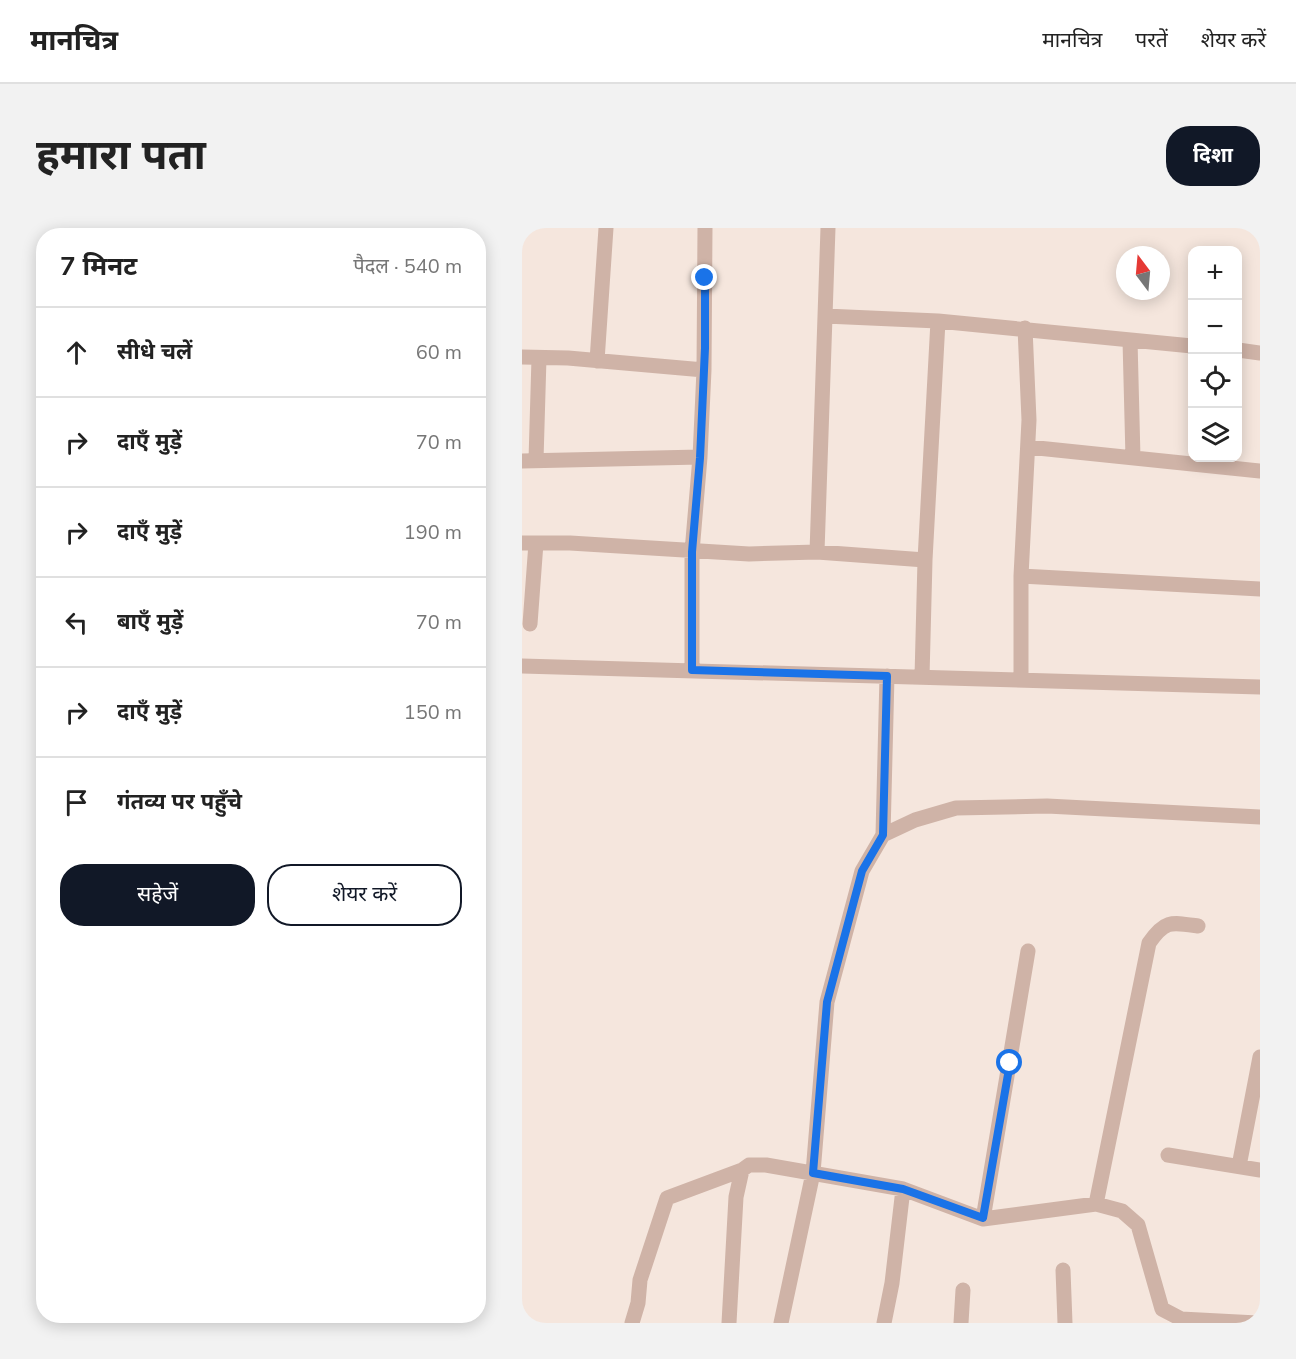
<!DOCTYPE html>
<html lang="hi">
<head>
<meta charset="utf-8">
<style>
	:root { --surface:#fff; --page:#f2f2f2; --text:#222; --muted:#767676; --line:#e0e0e0; --accent:#111827 }
	body { margin:0; font-family:"Nunito Sans","Noto Sans Devanagari",sans-serif; background:var(--page); color:var(--text) }
	.controls { position:absolute; right:18px; top:18px; display:grid; overflow:hidden; border-radius:12px; box-shadow:0 3px 15px #0003 }
	.controls button { width:54px; height:54px; display:grid; place-items:center; padding:0; border:0; border-bottom:2px solid var(--line); background:var(--surface); color:var(--text); font:30px sans-serif }
	.compass { position:absolute; left:594px; top:18px; width:54px; height:54px; border-radius:50%; background:var(--surface); box-shadow:0 3px 15px #0003; rotate:344deg }
	.stop { position:absolute; width:18px; height:18px; margin:-14px; border:4px solid #1a73e8; border-radius:50%; background:#fff }
	.stop.end { background:#1a73e8; border-color:#fff; box-shadow:0 2px 6px #0008 }
	.list { margin:0; padding:0; list-style:none }
	h2 { display:flex; justify-content:space-between; align-items:center; height:78px; margin:0; padding:0 24px; font-size:26px }
	h2 small { font-size:20px; font-weight:400; color:var(--muted) }
	.list li { display:grid; grid-template-columns:39px 1fr auto; gap:18px; align-items:center; box-sizing:border-box; height:90px; padding:0 24px; border-top:2px solid var(--line) }
	.list b { display:block; font-size:22px; white-space:nowrap }
	.list em { font-size:20px; font-style:normal; color:var(--muted) }
	.actions { display:flex; gap:12px; padding:18px 24px }
	.actions a { flex:1; padding:14px 0; border:2px solid var(--accent); border-radius:24px; text-align:center; font-size:21px; color:var(--accent) }
	.actions .main { background:var(--accent); color:#fff }
	.icon { flex:none; width:33px; height:33px; fill:none; stroke:currentColor; stroke-width:2; stroke-linecap:round; stroke-linejoin:round }
	.map { position:relative; flex:none; width:738px; height:1095px; overflow:hidden; border-radius:24px }
	header { display:flex; align-items:center; gap:36px; box-sizing:border-box; height:84px; padding:0 30px; background:var(--surface); border-bottom:2px solid var(--line) }
	header strong { font-size:28px }
	nav { display:flex; gap:33px; margin-inline-start:auto; font-size:21px }
	.intro { display:flex; align-items:center; justify-content:space-between; box-sizing:border-box; height:144px; padding:0 36px }
	h1 { margin:0; font-size:42px }
	.button { padding:15px 27px; border-radius:24px; background:var(--accent); color:#fff; font-size:21px; font-weight:700 }
	main { display:flex; gap:36px; padding:0 36px }
	aside { flex:1; background:var(--surface); border-radius:24px; box-shadow:0 3px 15px #0003 }
	.map>svg:first-child { display:block }
</style>
</head>
<body>
<header>
<strong>मानचित्र</strong>
<nav><a>मानचित्र</a><a>परतें</a><a>शेयर करें</a></nav>
</header>
<div class="intro"><h1>हमारा पता</h1><a class="button">दिशा</a></div>
<main>
<aside>
<h2>7 मिनट<small>पैदल · 540 m</small></h2>
<ul class="list">
<li><svg class="icon" aria-label="ahead" viewBox="0 0 24 24"><path d="M12 20V5M6 11l6-6 6 6"/></svg><div><b>सीधे चलें</b></div><em>60 m</em></li>
<li><svg class="icon" aria-label="right" viewBox="0 0 24 24"><path d="M7 20v-9h11M14 6l5 5-5 5"/></svg><div><b>दाएँ मुड़ें</b></div><em>70 m</em></li>
<li><svg class="icon" aria-label="right" viewBox="0 0 24 24"><path d="M7 20v-9h11M14 6l5 5-5 5"/></svg><div><b>दाएँ मुड़ें</b></div><em>190 m</em></li>
<li><svg class="icon" aria-label="left" viewBox="0 0 24 24"><path d="M17 20v-9H6M10 6l-5 5 5 5"/></svg><div><b>बाएँ मुड़ें</b></div><em>70 m</em></li>
<li><svg class="icon" aria-label="right" viewBox="0 0 24 24"><path d="M7 20v-9h11M14 6l5 5-5 5"/></svg><div><b>दाएँ मुड़ें</b></div><em>150 m</em></li>
<li><svg class="icon" aria-label="arrive" viewBox="0 0 24 24"><path d="M6 21V4h12l-3 4 3 4H6"/></svg><div><b>गंतव्य पर पहुँचे</b></div></li>
</ul>
<div class="actions"><a class="main">सहेजें</a><a>शेयर करें</a></div>
</aside>
<div class="map">
<svg width="738" height="1095" viewBox="0 0 738 1095">
	<rect width="100%" height="100%" fill="#f5e6dd"/>
	<g fill="none" stroke-linecap="round" stroke-linejoin="round">
		<path stroke="#cfb3a7" stroke-width="15" d="M306 0 295 324 403 332
			M303 88 416 93
			M608 112 611 230
			M716 122 738 125
			M0 129 46 130 182 142
			M75 133 84 0
			M506 219 738 243
			M14 232 17 130
			M0 233 178 229
			M0 315H48L227 326 295 324
			M499 348 738 361
			M8 396 14 315
			M0 438 738 459
			M170 442V324L178 229 182 142 183 0
			M400 449 403 332 416 93 670 118
			M499 452V348L507 192 503 100
			M361 607 365 448
			M646 927 738 942
			M717 938 738 829
			M574 976 627 715C643 692 649 694 676 698
			M461 991 506 723
			M541 1042 543 1095
			M110 1095 116 1075 118 1052 145 970 220 942
			M207 1095 214 969 220 942 227 937H244L381 961 461 991 574 976 600 983 616 997 640 1081 659 1091 735 1095
			M259 1095 291 945 305 774 340 643 361 607 393 592 434 580 525 578 738 589
			M362 1095 370 1055 381 961
			M439 1095 441 1062"/>
	</g>
	<g fill="none" stroke-linecap="round" stroke-linejoin="round">
		<path stroke="#1a73e8" stroke-width="8" d="M183 50V120L178 230 170 324V442L365 448 361 607 340 643 305 774 291 945 381 961 461 990 488 835"/>
	</g>
</svg>
<div class="controls">
<button>+</button>
<button>−</button>
<button><svg class="icon" aria-label="locate" viewBox="0 0 24 24"><circle cx="12" cy="12" r="6"/><path d="M12 2v4M12 18v4M2 12h4M18 12h4"/></svg></button>
<button><svg class="icon" aria-label="layers" viewBox="0 0 24 24"><path d="M12 4l9 5-9 5-9-5zM3 14l9 5 9-5"/></svg></button>
</div>
<svg class="compass" viewBox="-18 -18 36 36"><path d="M0-13l5 13h-10z" fill="#e53935"/><path d="M0 13l5-13h-10z" fill="#767676"/></svg>
<div class="stop" style="left:488px;top:835px"></div>
<div class="stop end" style="left:183px;top:50px"></div>
</div>
</main>
</body>
</html>
